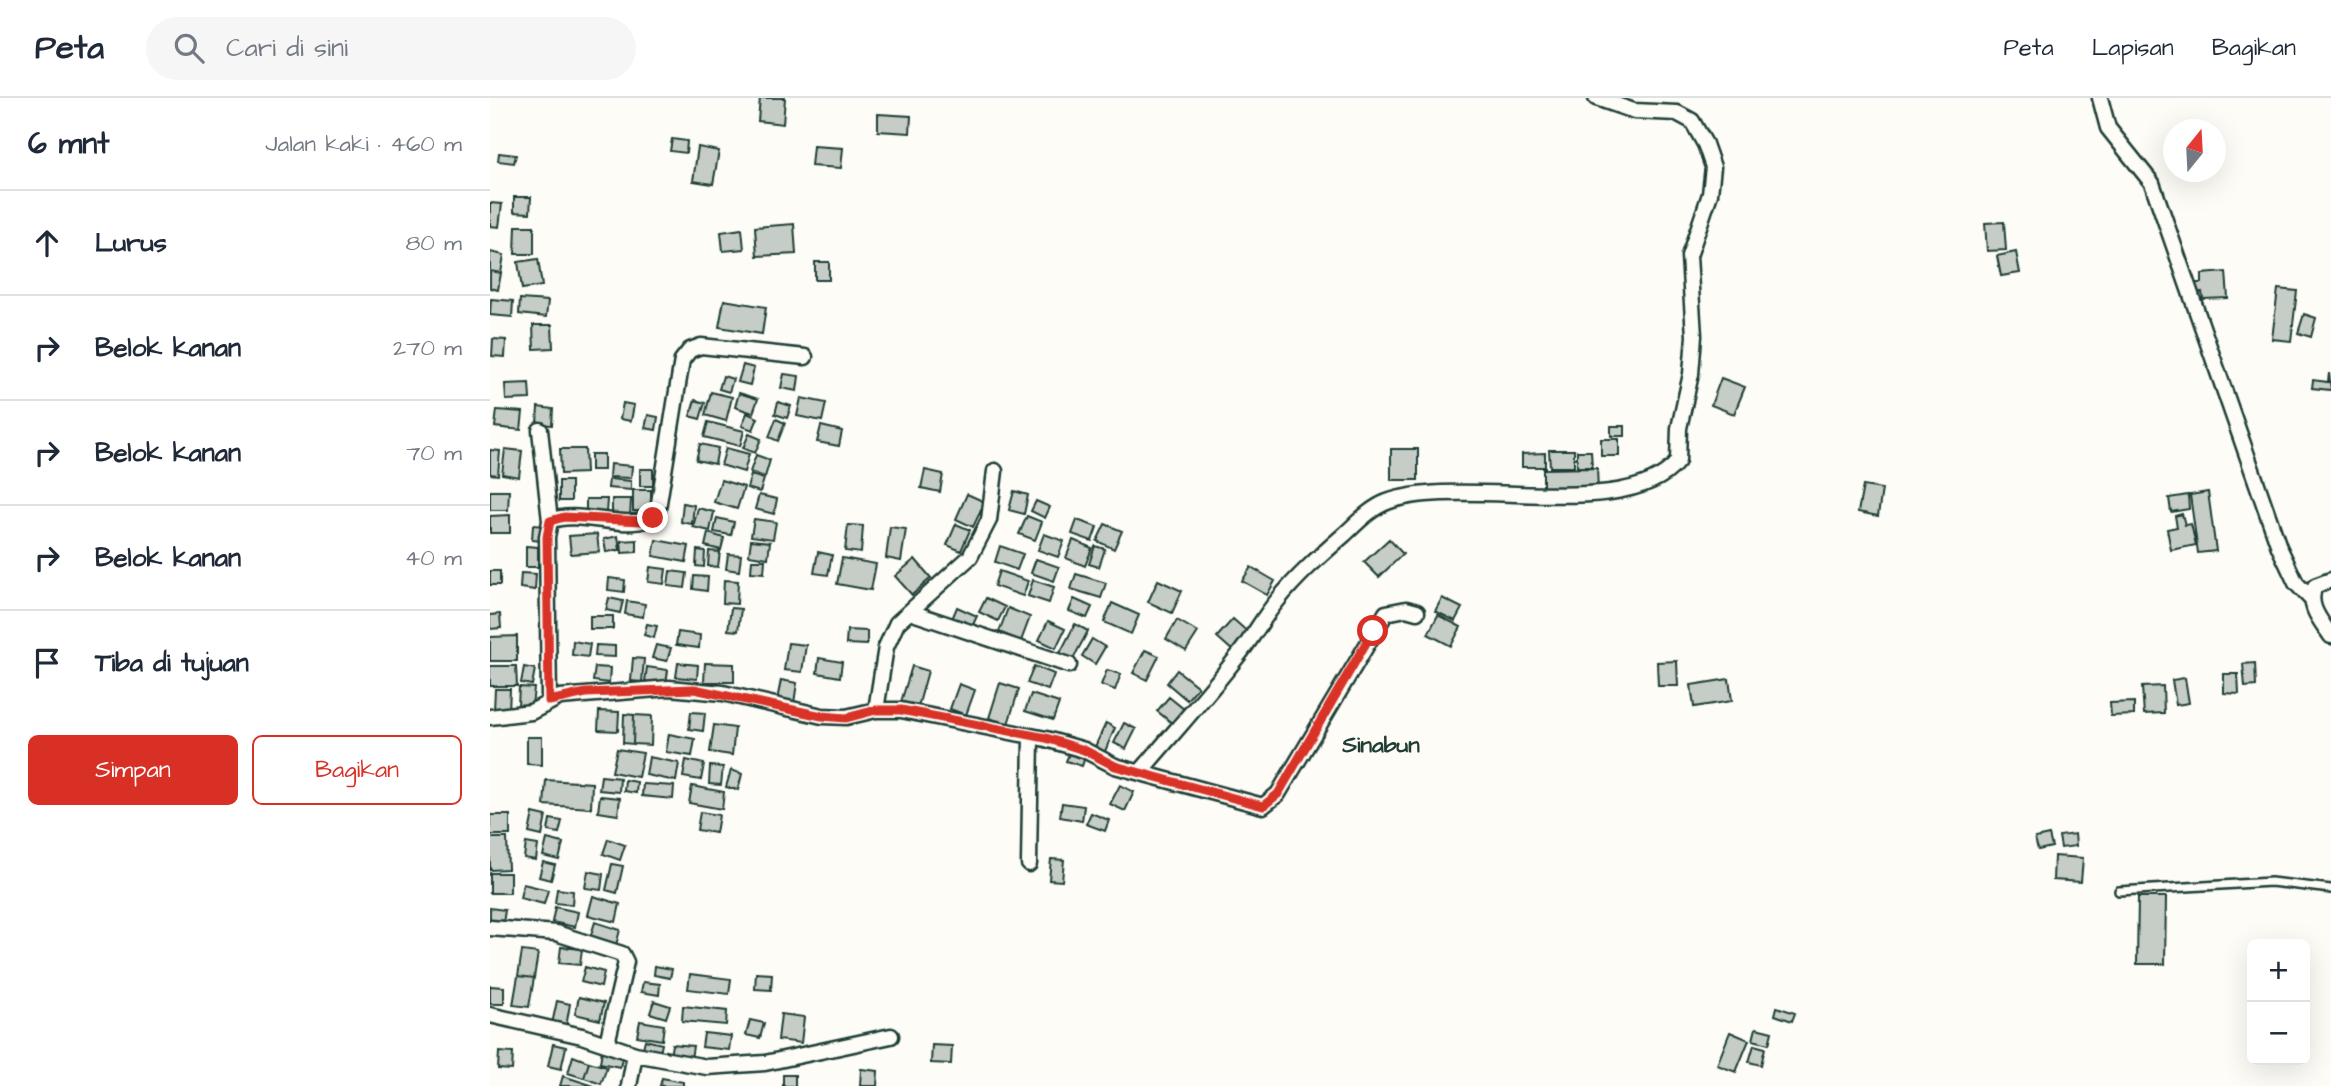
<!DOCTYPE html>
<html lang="id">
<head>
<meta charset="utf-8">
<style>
	:root { --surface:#fff; --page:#f6f6f7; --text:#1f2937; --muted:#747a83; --line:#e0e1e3; --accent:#d93025 }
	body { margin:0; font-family:"Architects Daughter",sans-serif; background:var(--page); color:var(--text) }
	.controls { position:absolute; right:21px; bottom:21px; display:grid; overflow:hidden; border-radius:10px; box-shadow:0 7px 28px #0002 }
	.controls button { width:63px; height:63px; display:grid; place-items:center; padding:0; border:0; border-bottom:2px solid var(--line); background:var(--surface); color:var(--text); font:35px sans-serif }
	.compass { position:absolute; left:1673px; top:21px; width:63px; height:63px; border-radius:50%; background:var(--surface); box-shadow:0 7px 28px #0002; rotate:18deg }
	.stop { position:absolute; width:21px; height:21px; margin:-16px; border:5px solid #d93025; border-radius:50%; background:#fff }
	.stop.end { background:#d93025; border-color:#fff; box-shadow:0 2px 7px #0008 }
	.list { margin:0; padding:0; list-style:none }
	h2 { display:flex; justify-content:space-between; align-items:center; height:91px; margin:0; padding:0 28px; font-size:30px }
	h2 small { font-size:23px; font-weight:400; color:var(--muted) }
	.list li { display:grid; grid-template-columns:46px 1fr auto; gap:21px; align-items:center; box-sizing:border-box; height:105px; padding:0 28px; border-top:2px solid var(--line) }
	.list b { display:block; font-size:26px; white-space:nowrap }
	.list em { font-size:23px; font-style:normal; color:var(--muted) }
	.actions { display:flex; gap:14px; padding:21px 28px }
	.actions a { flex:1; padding:16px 0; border:2px solid var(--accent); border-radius:10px; text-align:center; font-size:24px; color:var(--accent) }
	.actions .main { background:var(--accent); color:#fff }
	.icon { flex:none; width:38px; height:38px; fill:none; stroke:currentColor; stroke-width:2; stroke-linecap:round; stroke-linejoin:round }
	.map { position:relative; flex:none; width:1841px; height:988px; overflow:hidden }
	header { display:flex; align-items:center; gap:42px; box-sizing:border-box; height:98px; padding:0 35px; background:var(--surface); border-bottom:2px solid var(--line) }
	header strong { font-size:33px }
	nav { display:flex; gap:38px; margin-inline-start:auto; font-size:24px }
	.search { width:490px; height:63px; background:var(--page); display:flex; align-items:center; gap:18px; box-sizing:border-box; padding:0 24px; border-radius:38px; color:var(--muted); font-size:26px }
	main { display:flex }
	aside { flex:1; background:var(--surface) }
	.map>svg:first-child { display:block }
</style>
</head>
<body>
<header>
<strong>Peta</strong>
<div class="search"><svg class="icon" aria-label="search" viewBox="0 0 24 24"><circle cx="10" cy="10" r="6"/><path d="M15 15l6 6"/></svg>Cari di sini</div>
<nav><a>Peta</a><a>Lapisan</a><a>Bagikan</a></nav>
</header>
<main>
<aside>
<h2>6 mnt<small>Jalan kaki · 460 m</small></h2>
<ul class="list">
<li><svg class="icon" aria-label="ahead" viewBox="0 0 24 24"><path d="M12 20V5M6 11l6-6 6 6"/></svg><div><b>Lurus</b></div><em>80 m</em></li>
<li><svg class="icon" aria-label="right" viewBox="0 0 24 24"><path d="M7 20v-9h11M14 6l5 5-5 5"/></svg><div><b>Belok kanan</b></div><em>270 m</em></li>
<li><svg class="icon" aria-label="right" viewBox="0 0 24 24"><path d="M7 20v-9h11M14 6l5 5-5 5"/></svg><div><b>Belok kanan</b></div><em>70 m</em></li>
<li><svg class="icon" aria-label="right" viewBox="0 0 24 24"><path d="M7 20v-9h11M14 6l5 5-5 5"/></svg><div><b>Belok kanan</b></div><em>40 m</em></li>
<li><svg class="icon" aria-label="arrive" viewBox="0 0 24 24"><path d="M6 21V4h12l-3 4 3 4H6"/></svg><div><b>Tiba di tujuan</b></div></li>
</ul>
<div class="actions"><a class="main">Simpan</a><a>Bagikan</a></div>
</aside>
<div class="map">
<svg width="1841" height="988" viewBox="0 0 1841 988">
	<rect width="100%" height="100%" fill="#fdfcf7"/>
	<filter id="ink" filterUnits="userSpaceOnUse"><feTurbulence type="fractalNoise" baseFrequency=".0143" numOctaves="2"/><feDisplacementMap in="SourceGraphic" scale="14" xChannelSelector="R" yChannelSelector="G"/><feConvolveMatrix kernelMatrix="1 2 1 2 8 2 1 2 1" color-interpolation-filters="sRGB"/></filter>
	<g filter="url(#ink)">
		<path fill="#c6cdc7" stroke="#1f3d34" stroke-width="2" d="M270 0H295L293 26 268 23Z
			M388 16 421 18 420 35 388 33Z
			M182 41 197 43 196 55 180 53Z
			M323 48 353 50 351 70 321 68Z
			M208 49 229 53 223 86 203 83Z
			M9 55 26 57 24 65 8 63Z
			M24 99H41L40 115 24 114Z
			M0 105 12 106 9 129 0 128Z
			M1514 124 1516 152 1497 153 1495 125Z
			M304 126 306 156 267 158 265 129Z
			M26 128H44V156H25Z
			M252 131 254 151 233 153 231 134Z
			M0 154 14 157 11 175 0 173Z
			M1526 154 1530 175 1511 178 1507 158Z
			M48 161 52 188 32 191 28 164Z
			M325 164H339V182H325Z
			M0 173 11 175 8 192 0 190Z
			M1736 174 1738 200 1713 201 1712 194 1706 195V185H1712V176Z
			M1788 191 1807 193 1801 243 1782 241Z
			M1 201 23 203 22 219 0 217Z
			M30 201 58 203 56 219 29 216Z
			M234 202 276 209 272 236 229 229Z
			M1814 216 1826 220 1821 239 1808 235Z
			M43 227H62L63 250 44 251Z
			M3 241 16 242 15 259 2 258Z
			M253 267 264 270 260 287 248 284Z
			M1839 275 1841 292 1822 290 1823 282 1838 284Z
			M294 276 309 278 307 293 291 290Z
			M233 278 243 281 239 294 229 291Z
			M1231 280 1255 289 1244 316 1221 307Z
			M39 285 40 301 16 302 15 286Z
			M221 294 242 299 236 323 215 317Z
			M249 295 268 301 263 315 245 309Z
			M311 300 336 305 332 323 307 318Z
			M205 302 215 305 210 321 200 318Z
			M288 304 301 308 297 320 285 316Z
			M133 305 144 307 141 323 130 321Z
			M48 309 63 311 62 327 47 326Z
			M7 312 33 314 31 332 5 329Z
			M257 315 268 320 263 332 252 328Z
			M158 317 168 319 166 332 155 330Z
			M286 321 295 325 288 343 279 339Z
			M218 324 254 333 250 348 214 339Z
			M331 328 352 333 349 348 327 344Z
			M1121 328H1135V338H1121Z
			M259 336 271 341 265 355 253 350Z
			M1111 341H1129V358H1111Z
			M210 346 228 350 225 366 206 362Z
			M236 350 259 356 254 374 231 367Z
			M15 351 32 353 29 379 12 376Z
			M70 351H95L96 375 71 376Z
			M901 351H928V382H901Z
			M0 352 10 353 8 377 0 376Z
			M1059 352H1084V369H1060Z
			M1087 353H1101L1102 369H1087Z
			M1055 355V369H1032V356Z
			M101 356H114V372H101Z
			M266 357 280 362 275 379 260 374Z
			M120 366 142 368 141 380 119 379Z
			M1107 370 1108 393 1053 394V371Z
			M150 371H163V388H150Z
			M435 372 453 376 450 394 431 390Z
			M261 377 274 381 270 394 257 390Z
			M119 381 141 383V392L118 390Z
			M231 382 254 389 247 411 224 404Z
			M69 383H81V403H69Z
			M1373 388 1392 391 1388 418 1368 414Z
			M143 392H161V413H143Z
			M0 393H19L18 412H0Z
			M524 393 538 397 534 416 519 412Z
			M1718 394 1726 453 1708 455 1700 397Z
			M477 396 495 404 483 429 466 421Z
			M269 397 287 401 284 416 265 411Z
			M1698 397 1699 411 1681 414 1679 400Z
			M96 401H117L116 415H96Z
			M122 401H141L140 419 122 418Z
			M546 403 560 409 555 420 541 413Z
			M193 405 204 407 202 426 191 424Z
			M208 410 224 414 220 433 203 429Z
			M1692 416 1695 427 1701 426 1706 447 1681 452 1677 431 1687 429 1685 418Z
			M20 417V435H0V418Z
			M537 418 552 424 545 442 529 436Z
			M227 420 244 424 241 437 224 434Z
			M264 421 286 424 283 441 261 438Z
			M587 422 607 429 602 443 582 436Z
			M466 426 480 432 471 453 457 447Z
			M615 426 632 433 624 451 607 443Z
			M43 427 55 428 53 443 42 442Z
			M358 427 373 428 371 455 355 453Z
			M400 429 416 431 411 463 396 460Z
			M218 435 234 440 231 452 215 448Z
			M107 436 109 454 81 456 79 438Z
			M554 436 574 443 568 459 548 452Z
			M128 438 130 452 116 454 114 441Z
			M899 441 913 456 889 479 874 464Z
			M147 442V454L132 455 131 443Z
			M166 442 199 448 196 464 163 458Z
			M261 442 280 444 278 460 259 457Z
			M583 442 602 450 595 468 576 460Z
			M36 448 48 449V469H36Z
			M510 448 533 456 527 472 505 464Z
			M605 448 615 451 609 469 599 466Z
			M207 452 215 453 214 469 206 468Z
			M219 453 230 454 228 469 218 468Z
			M328 454 342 457 338 477 324 475Z
			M238 456 251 457 249 473 236 471Z
			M352 460 386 466 381 492 347 486Z
			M425 461 441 480 422 497 405 478Z
			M546 461 569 469 564 483 541 475Z
			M262 462H275L274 475 261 474Z
			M160 469 176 471 174 486 158 484Z
			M761 469 785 483 777 497 752 483Z
			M0 473H10V487H0Z
			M180 473 197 475 195 490 178 488Z
			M509 473 538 483 533 498 504 488Z
			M31 475 46 476 45 492 30 490Z
			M586 476 616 485 611 500 581 491Z
			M204 478 218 479 217 493 203 491Z
			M119 480 135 482 134 494 118 492Z
			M234 482 248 483 247 506 233 505Z
			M543 482 564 489 559 505 538 498Z
			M668 482 692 493 682 515 658 504Z
			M119 500 133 503 130 515 116 512Z
			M496 500 515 509 508 523 489 514Z
			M952 500 972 510 965 523 945 513Z
			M584 501 602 509 597 520 579 513Z
			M137 503 155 506 153 519 135 516Z
			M622 505 649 517 641 536 614 524Z
			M467 509 487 518 482 529 462 521Z
			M241 510 251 511 248 533 238 532Z
			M518 510 540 519 531 543 509 534Z
			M10 516 11 530 0 531V517Z
			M948 517 971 529 961 548 938 536Z
			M100 518H123V531H100Z
			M743 521 760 536 744 554 727 539Z
			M687 522 708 534 696 553 676 541Z
			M558 523 575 531 566 550 549 542Z
			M157 526 167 528 164 540 154 537Z
			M585 526 598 533 583 561 570 555Z
			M357 532 377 533V547L356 546Z
			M188 534 210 537 209 550 186 547Z
			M27 538V563H0V539Z
			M602 541 615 549 605 566 592 558Z
			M83 543 100 546 98 559 82 557Z
			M298 545 316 547 312 574 294 572Z
			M106 547 125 548V559L105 558Z
			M166 547 181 550 177 563 162 560Z
			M655 552 669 558 657 582 643 575Z
			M143 560 154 561 152 584 141 583Z
			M329 560 352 564 350 579 327 575Z
			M1187 563 1188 588H1168L1167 564Z
			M188 565 208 567 207 581 186 579Z
			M215 565 244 566V584H214Z
			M1765 565 1766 588 1755 589 1753 566Z
			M0 568H26L27 588H0Z
			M422 568 438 573 428 609 411 604Z
			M544 568 564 576 558 592 537 585Z
			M34 569 45 571 42 587 31 585Z
			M105 569 120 570 119 585 103 583Z
			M157 569 178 572 176 586 155 583Z
			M617 572 631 576 625 592 611 587Z
			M687 572 708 589 697 602 677 585Z
			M1734 576H1748L1749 596 1734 595Z
			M1695 580 1699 605 1686 607 1682 582Z
			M1239 581 1242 603 1204 609 1201 587Z
			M291 582 307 585 304 605 287 602Z
			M510 585 529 591 518 626 499 620Z
			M469 586 485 592 476 617 460 611Z
			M1673 588 1674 615 1654 616 1652 589Z
			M29 589 44 590 42 608 28 607Z
			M5 591H20L19 613 4 612Z
			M541 596 569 605 563 622 535 613Z
			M679 599 695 612 683 626 667 613Z
			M1644 604V617L1621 618 1620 605Z
			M109 613 129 614 128 633 108 632Z
			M201 614 215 615 213 633 199 631Z
			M134 616 144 617 143 646 133 645Z
			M144 617 162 618 161 647 143 646Z
			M616 625 625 630 613 658 603 653Z
			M634 625 646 631 636 651 624 645Z
			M224 627 245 630 242 657 220 654Z
			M179 636 205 641 202 658 176 654Z
			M37 639H52V667L37 666Z
			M127 651 153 655 148 679 122 674Z
			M581 651 596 656 592 668 576 663Z
			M159 659 189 665 186 683 156 677Z
			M196 662 214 666 211 682 193 679Z
			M220 668 233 669 231 687 219 686Z
			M241 672 252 676 248 692 236 689Z
			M111 678 130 680 129 694 109 692Z
			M56 682 102 685 101 710 54 707Z
			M135 682 147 684 146 695 134 693Z
			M153 686 184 688 183 701 152 698Z
			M630 687 644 694 635 713 620 706Z
			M202 688 234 694 232 711 199 705Z
			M110 698 130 700 128 717 108 714Z
			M572 705 594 708 592 723 570 719Z
			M210 714 229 717 226 735 207 732Z
			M43 715 56 718 52 738 39 735Z
			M601 715 619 722 615 733 596 726Z
			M0 717H20V737H0Z
			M60 721 72 723 69 735 58 733Z
			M1585 736 1586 748 1571 750 1569 738Z
			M1559 737 1562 749 1548 752 1545 740Z
			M0 740H17L18 771 0 772Z
			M57 741 73 745 69 762 53 758Z
			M118 741 135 747 130 762 113 756Z
			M36 745 48 747 46 762 34 760Z
			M1564 758 1593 760 1591 784 1563 782Z
			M561 761 574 762 572 783 559 782Z
			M53 764 65 767 61 782 49 779Z
			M122 766 133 768 127 795 116 792Z
			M98 773 113 776 111 792 95 790Z
			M0 775H20V795H0Z
			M33 786 58 792 54 806 30 800Z
			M67 791 83 793 82 807 65 805Z
			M103 798 130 806 126 824 98 817Z
			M1648 799H1676L1675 866H1647Z
			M65 809 88 814 85 829 62 824Z
			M0 810 15 812 13 826 0 824Z
			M105 824 130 832 126 847 100 840Z
			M71 849 92 851 90 867 69 865Z
			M32 853 48 855 44 880 28 878Z
			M165 868 182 871 180 880 164 877Z
			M95 869 114 874 111 889 91 884Z
			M266 875 282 876 281 892 265 891Z
			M200 876 241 881 239 896 198 891Z
			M28 878 44 880 39 909 23 907Z
			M153 884 170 886 169 897 151 894Z
			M0 888 14 889V906H0Z
			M89 899 114 905 110 922 85 916Z
			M67 903 80 906 76 929 62 926Z
			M164 903 180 908 176 920 160 915Z
			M193 908 237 913 236 927 192 923Z
			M1287 909 1305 915 1302 923 1285 917Z
			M291 916 314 919 311 945 288 942Z
			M260 922 274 925 270 940 256 937Z
			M150 923 174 927 172 942 147 938Z
			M1266 930 1282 934 1279 946 1263 942Z
			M1240 934 1259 942 1246 974 1227 967Z
			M214 935 241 938 239 952 212 949Z
			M155 942 172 946 169 959 152 954Z
			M63 946 76 949 71 971 58 968Z
			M182 946 203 948 201 961 180 959Z
			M442 947 462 948 461 966 441 965Z
			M1264 947 1275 950 1271 967 1259 964Z
			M112 952 133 956 130 969 110 965Z
			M9 954 23 955 22 972 8 971Z
			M83 958 99 964 94 980 78 975Z
			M99 964 117 969 111 986 94 980Z
			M371 971 388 973 387 988H370Z
			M293 977H305V988H293Z
			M73 978 104 988H70Z
			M172 980 193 984V988H170Z"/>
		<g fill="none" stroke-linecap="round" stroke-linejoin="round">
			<g stroke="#1f3d34" stroke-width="12">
				<path id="lane" d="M1629 793 1781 784 1841 791"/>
			</g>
			<g stroke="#1f3d34" stroke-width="19">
				<path id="street" d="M1610 0 1618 30 1662 85 1789 449 1806 485 1822 502
					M50 332 60 423
					M1841 482 1825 488C1816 507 1831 523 1841 538
					M420 514 579 567
					M59 603 57 439 60 423C89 410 142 436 167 417L192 262 200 252 211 248 315 259
					M386 612 396 549 407 525 480 459 499 422 505 373
					M0 619 41 614 70 599 179 590 233 595 332 618 356 619 386 612H411L556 641 594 652 625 668 773 708 788 696 896 515 916 511 927 514
					M651 673C683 635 717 598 747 559 762 541 772 521 787 503 807 478 831 457 855 436 867 425 881 410 897 404 971 376 1139 426 1188 363L1189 330 1201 276 1204 238 1199 158 1220 96 1223 69 1215 46 1202 23 1187 15 1144 13 1106 0
					M539 766 541 638
					M0 830 66 835 132 856 136 864 117 945
					M0 917 92 938 145 956 217 969 275 965 401 938
					M139 988 145 956"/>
			</g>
			<use href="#lane" stroke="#fdfcf7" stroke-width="7"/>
			<use href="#street" stroke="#fdfcf7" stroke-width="14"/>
		</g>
	</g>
	<g fill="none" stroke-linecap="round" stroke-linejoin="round" filter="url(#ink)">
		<path stroke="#d93025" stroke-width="9" d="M163 420 151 423 74 419 60 423 57 439 59 603 96 595 204 591 332 618 356 620 386 612H411L556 640 594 652 625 668 773 708 788 696 883 533"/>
	</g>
	<g text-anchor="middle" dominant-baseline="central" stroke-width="6" stroke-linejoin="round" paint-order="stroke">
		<g font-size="23" font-weight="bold" fill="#1f3d34" stroke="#fdfcf7">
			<text x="891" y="647">Sinabun</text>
		</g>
	</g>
</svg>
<div class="controls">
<button>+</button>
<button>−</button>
</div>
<svg class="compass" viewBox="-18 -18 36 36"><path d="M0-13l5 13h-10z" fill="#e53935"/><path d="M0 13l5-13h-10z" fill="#747a83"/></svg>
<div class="stop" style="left:883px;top:533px"></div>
<div class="stop end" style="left:163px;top:420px"></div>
</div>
</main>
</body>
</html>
